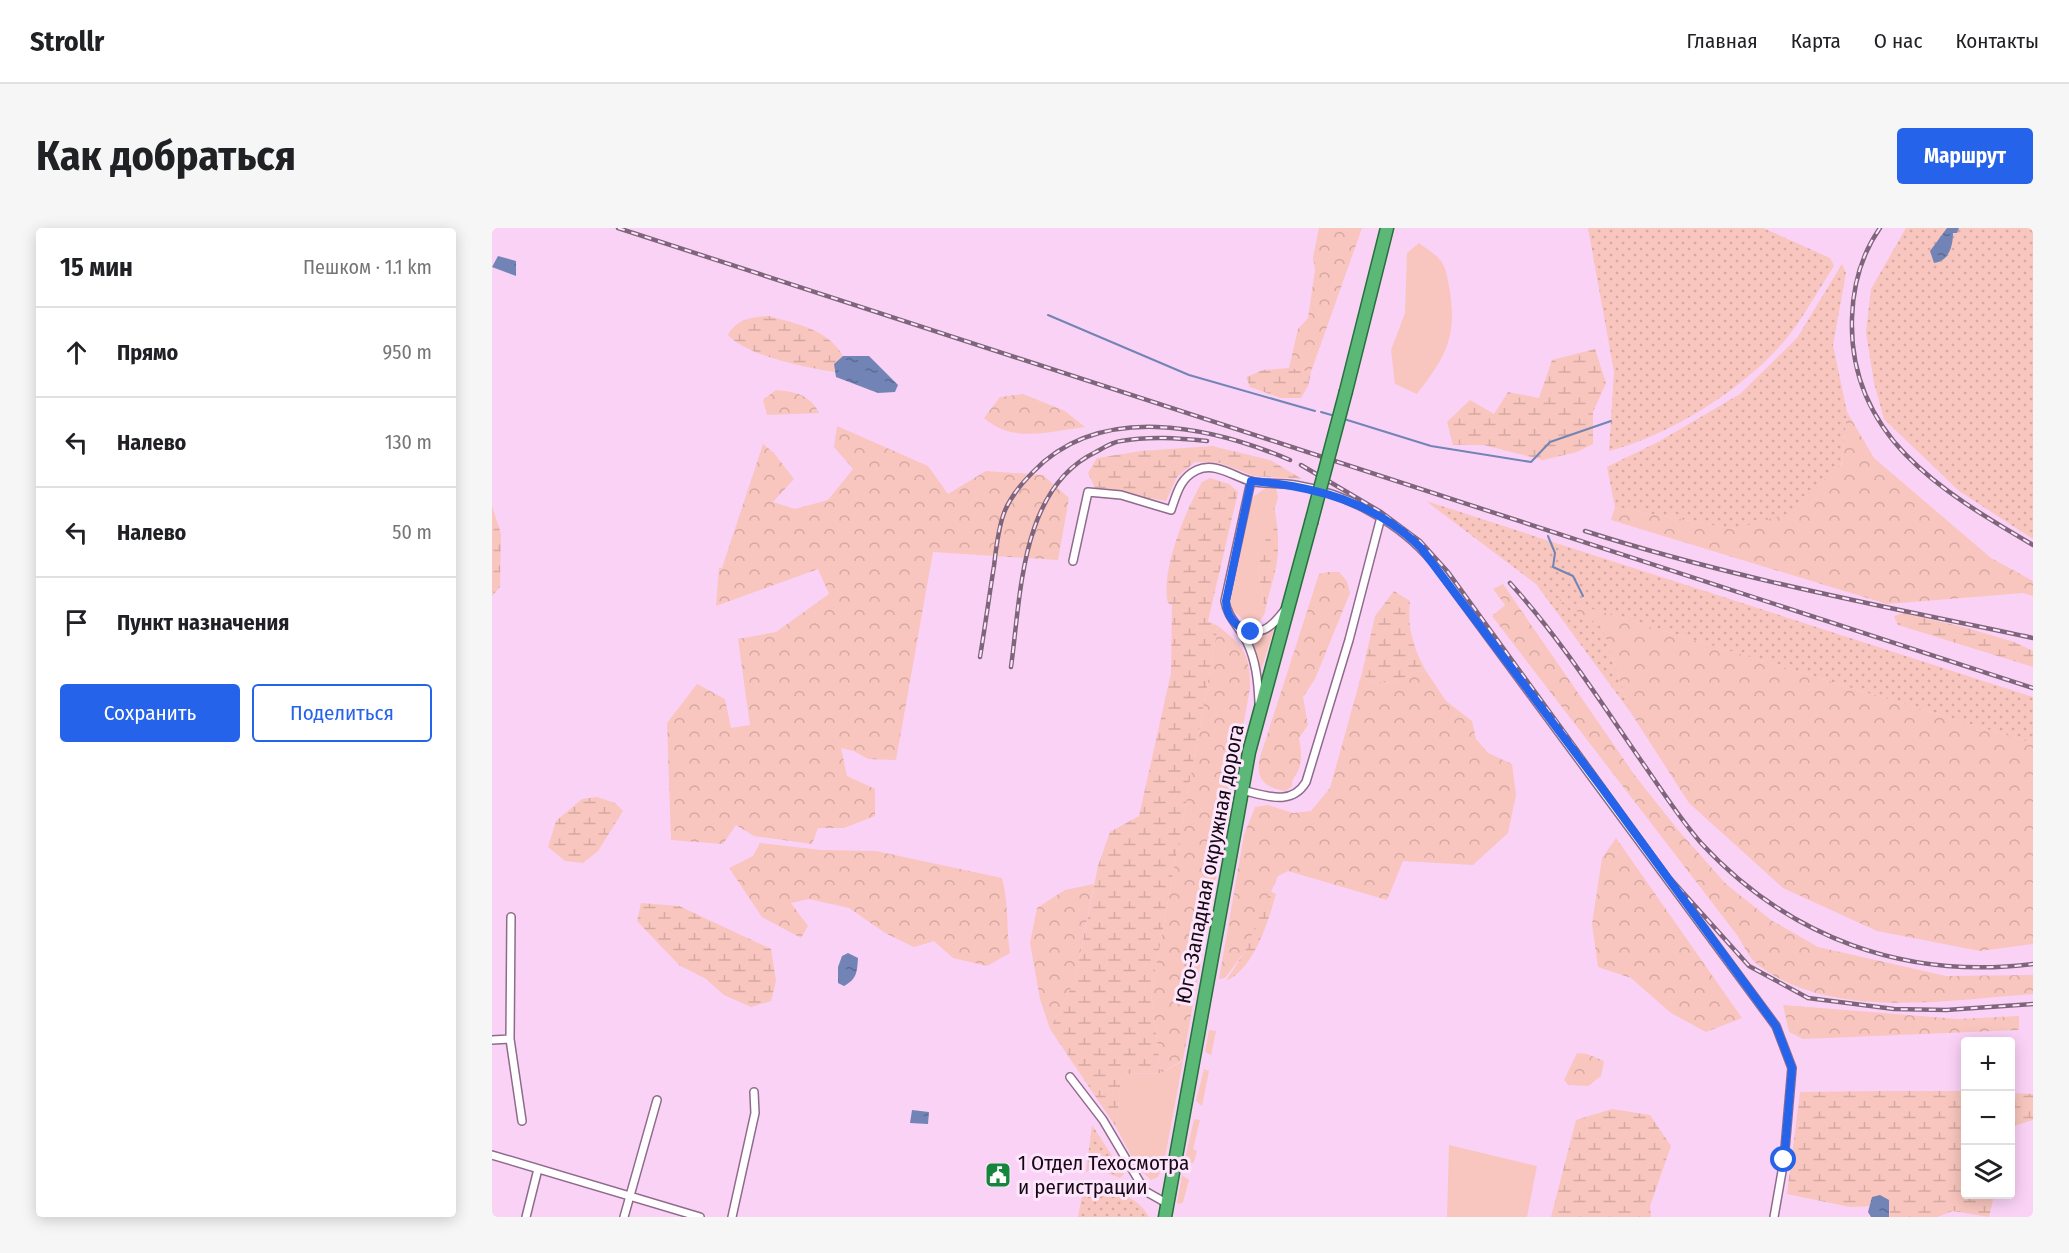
<!DOCTYPE html>
<html lang="ru">
<head>
<meta charset="utf-8">
<style>
	:root { --surface:#fff; --page:#f6f6f6; --text:#202124; --muted:#757577; --line:#e0e0e0; --accent:#2563eb }
	body { margin:0; font-family:"Fira Sans Condensed",sans-serif; background:var(--page); color:var(--text) }
	.controls { position:absolute; right:18px; bottom:18px; display:grid; overflow:hidden; border-radius:6px; box-shadow:0 3px 15px #0003 }
	.controls button { width:54px; height:54px; display:grid; place-items:center; padding:0; border:0; border-bottom:2px solid var(--line); background:var(--surface); color:var(--text); font:30px sans-serif }
	.stop { position:absolute; width:18px; height:18px; margin:-14px; border:4px solid #2563eb; border-radius:50%; background:#fff }
	.stop.end { background:#2563eb; border-color:#fff; box-shadow:0 2px 6px #0008 }
	.list { margin:0; padding:0; list-style:none }
	h2 { display:flex; justify-content:space-between; align-items:center; height:78px; margin:0; padding:0 24px; font-size:26px }
	h2 small { font-size:20px; font-weight:400; color:var(--muted) }
	.list li { display:grid; grid-template-columns:39px 1fr auto; gap:18px; align-items:center; box-sizing:border-box; height:90px; padding:0 24px; border-top:2px solid var(--line) }
	.list b { display:block; font-size:22px; white-space:nowrap }
	.list em { font-size:20px; font-style:normal; color:var(--muted) }
	.actions { display:flex; gap:12px; padding:18px 24px }
	.actions a { flex:1; padding:14px 0; border:2px solid var(--accent); border-radius:6px; text-align:center; font-size:21px; color:var(--accent) }
	.actions .main { background:var(--accent); color:#fff }
	.icon { flex:none; width:33px; height:33px; fill:none; stroke:currentColor; stroke-width:2; stroke-linecap:round; stroke-linejoin:round }
	.map { position:relative; flex:none; width:1541px; height:989px; overflow:hidden; border-radius:6px }
	header { display:flex; align-items:center; gap:36px; box-sizing:border-box; height:84px; padding:0 30px; background:var(--surface); border-bottom:2px solid var(--line) }
	header strong { font-size:28px }
	nav { display:flex; gap:33px; margin-inline-start:auto; font-size:21px }
	.intro { display:flex; align-items:center; justify-content:space-between; box-sizing:border-box; height:144px; padding:0 36px }
	h1 { margin:0; font-size:42px }
	.button { padding:15px 27px; border-radius:6px; background:var(--accent); color:#fff; font-size:21px; font-weight:700 }
	main { display:flex; gap:36px; padding:0 36px }
	aside { flex:1; background:var(--surface); border-radius:6px; box-shadow:0 3px 15px #0003 }
	.map>svg:first-child { display:block }
</style>
</head>
<body>
<header>
<strong>Strollr</strong>
<nav><a>Главная</a><a>Карта</a><a>О нас</a><a>Контакты</a></nav>
</header>
<div class="intro"><h1>Как добраться</h1><a class="button">Маршрут</a></div>
<main>
<aside>
<h2>15 мин<small>Пешком · 1.1 km</small></h2>
<ul class="list">
<li><svg class="icon" aria-label="ahead" viewBox="0 0 24 24"><path d="M12 20V5M6 11l6-6 6 6"/></svg><div><b>Прямо</b></div><em>950 m</em></li>
<li><svg class="icon" aria-label="left" viewBox="0 0 24 24"><path d="M17 20v-9H6M10 6l-5 5 5 5"/></svg><div><b>Налево</b></div><em>130 m</em></li>
<li><svg class="icon" aria-label="left" viewBox="0 0 24 24"><path d="M17 20v-9H6M10 6l-5 5 5 5"/></svg><div><b>Налево</b></div><em>50 m</em></li>
<li><svg class="icon" aria-label="arrive" viewBox="0 0 24 24"><path d="M6 21V4h12l-3 4 3 4H6"/></svg><div><b>Пункт назначения</b></div></li>
</ul>
<div class="actions"><a class="main">Сохранить</a><a>Поделиться</a></div>
</aside>
<div class="map">
<svg width="1541" height="989" viewBox="0 0 1541 989">
	<defs>
		<pattern id="forest-crowns" width="20" height="18" patternUnits="userSpaceOnUse" patternTransform="scale(1.5)"><rect width="20" height="18" fill="#f8c6be"/><path d="M2 6a3 3 0 1 1 6 0M12 15a3 3 0 1 1 6 0" fill="none" stroke="#d4a9a2"/></pattern>
		<pattern id="wetland-marsh" width="20" height="14" patternUnits="userSpaceOnUse" patternTransform="scale(1.5)"><rect width="20" height="14" fill="#f8c6be"/><path d="M1 5h8M5 5V1M11 12h8M15 12V8" fill="none" stroke="#d4a9a2"/></pattern>
		<pattern id="park-dots" width="8" height="8" patternUnits="userSpaceOnUse" patternTransform="scale(1.5)"><rect width="8" height="8" fill="#f8c6be"/><path d="M2 2h.1M6 6h.1" fill="none" stroke="#d4a9a2" stroke-width="1.8" stroke-linecap="round"/></pattern>
		<pattern id="water-ripples" width="26" height="14" patternUnits="userSpaceOnUse" patternTransform="scale(1.5)"><rect width="26" height="14" fill="#7284b6"/><path d="M2 4q2-2 4 0t4 0M15 11q2-2 4 0t4 0" fill="none" stroke="#5c6a93"/></pattern>
	</defs>
	<rect width="100%" height="100%" fill="#fad2f6"/>
	<path fill="#f8c6be" d="M927 15C933 20 944 26 949 33 955 41 956 54 958 64 965 110 953 130 925 166L903 156 899 122 913 85 915 25Z
		M775 259 784 260 786 269 766 341 773 385 767 394C754 396 748 389 739 380V371L759 275 762 268Z
		M782 401 769 442H768L757 407H768Z
		M717 802 724 803 719 827 713 824Z
		M691 833 672 935 666 949 659 952 645 939 624 899 630 846 669 845Z
		M712 841 717 843 710 878 704 873Z
		M702 891 708 892 701 921 705 923 702 934 695 938 692 935Z
		M957 917 1045 938 1035 989H955Z
		M690 947 697 952 691 974 688 976 685 975Z"/>
	<path fill="url(#forest-crowns)" d="M827 0H870L819 144 797 140 806 101 816 90 823 42 821 29Z
		M284 162C303 164 318 166 327 185L275 187 271 172Z
		M531 166 573 183 593 199C558 203 521 216 492 190L508 169Z
		M1355 184 1382 230 1499 330 1541 353V368L1531 365 1395 376 1119 292 1123 279 1242 301 1350 236Z
		M345 198 436 238 456 266 494 243 551 247 577 270 566 332 441 324 404 532 376 531 362 523 349 520 355 548 383 561V588L352 600H326L320 616 262 608 244 597 231 616 179 612 175 495 205 456 233 471 239 500 258 497 246 411 284 404 337 366 326 341 224 378 227 340H230L271 216 282 225 302 251 281 274 303 281 336 272 361 241 342 219Z
		M836 344H847L855 353 858 365 823 451 811 469 816 497 807 510C809 521 811 534 805 545 802 550 800 551 800 558L794 563C773 560 763 551 768 529L827 346Z
		M1011 356 1144 549 1186 602 1234 656 1279 692 1326 719 1454 748 1541 747V766C1454 772 1340 793 1266 737 1257 730 1251 716 1245 707L1000 388 1013 377 1001 361Z
		M1061 369 1541 515V716L1488 723 1385 703 1291 660 1197 575 1139 485 1110 399Z
		M726 398C752 419 758 425 758 460L691 832 669 845 659 766Z
		M934 443 954 473 980 493 984 511 996 525 1020 536 1024 567 1016 605 981 637 911 633 895 672 796 643 786 648 753 723 733 750 727 751 752 607 763 579 776 577 801 585 819 583 838 560 870 445 877 453 902 455 923 444Z
		M1124 610 1250 790 1214 804 1179 785 1139 750 1106 739 1100 696 1110 630Z
		M268 615 329 622 384 623 510 650C517 676 514 699 518 725L495 738 461 730 442 713 422 719 393 705 357 680 317 671 299 675 316 698 309 710 270 689 237 640 261 628Z
		M602 656 583 752 558 801 548 771 538 715 545 680 573 662Z
		M1291 777 1466 791 1527 788V802L1311 811 1297 804Z
		M1085 825 1095 826 1112 833 1109 848 1096 858 1077 857 1072 852Z"/>
	<path fill="url(#wetland-marsh)" d="M277 88C304 96 336 101 351 128L342 136 343 144C315 140 255 128 236 107 245 91 259 89 277 88Z
		M1103 121 1114 155 1101 184V216L1085 224 1051 232 992 217H961L955 194 978 172 1002 186 1016 164 1047 170 1060 132Z
		M797 140 819 144 816 158 809 170H789L758 159 754 149 771 142Z
		M720 218 778 232 810 251 762 248 728 235 703 234 685 249 674 273 603 260 596 245 605 230 649 223Z
		M718 250 737 256 746 264 716 393 726 398 659 766 669 845 630 846 624 899 558 801 583 752 606 638 618 604 647 588 679 445 680 377 676 375C668 343 694 282 710 254Z
		M0 278 9 306 8 359 0 368Z
		M782 278C786 299 788 318 784 339 781 355 775 369 773 385L766 341Z
		M902 363 918 373C915 399 921 420 934 443L923 444 902 455 877 453 870 445 883 388Z
		M1411 385 1475 400 1522 414 1541 423V439L1406 397 1402 388Z
		M105 569 123 575 131 583 106 623 91 635 73 633 56 619 64 593 90 571Z
		M778 663 784 666C776 694 762 741 734 753L753 723Z
		M149 675 187 678 279 721 284 753 279 773 259 779 232 767 214 751 187 737 145 693Z
		M1389 863H1473L1474 966 1502 967 1497 989 1461 983 1445 989H1397L1398 983 1380 969 1378 978 1358 979 1295 966 1308 864Z
		M1518 865 1541 866V892L1519 899Z
		M1120 881 1158 887 1179 918 1158 978 1159 989H1059L1084 892Z"/>
	<path fill="url(#park-dots)" d="M1096 0H1271L1338 30 1342 38C1326 62 1312 89 1294 111 1252 161 1180 206 1117 223L1122 144Z
		M1414 0H1541V311L1467 263 1392 191 1382 155 1374 104 1379 61Z
		M1350 36 1354 45 1341 117 1355 184 1350 235 1295 286 1242 301 1123 279 1115 239 1166 214 1248 166 1305 110Z
		M934 273 1541 469V515L1064 370 1110 399 1139 485 1044 356Z
		M600 897 632 946 628 950 601 940 594 944Z
		M592 957C617 963 645 965 657 989H586Z"/>
	<path fill="url(#water-ripples)" d="M1455 0H1467L1465 5H1461C1461 18 1457 33 1442 35L1438 23Z
		M6 28 24 33V48L0 39Z
		M351 128H377L406 157 403 164 386 165 344 149 342 136Z
		M356 725 366 730C365 744 365 751 352 758L346 755V739L350 728Z
		M420 882 437 884 436 896 418 895Z
		M1388 967 1397 972V989H1379L1376 984 1380 969Z"/>
	<g fill="none" stroke-linecap="round" stroke-linejoin="round">
		<path stroke="#7284b6" stroke-width="2" d="M556 87 697 147 823 183
			M829 184 843 188
			M852 191 939 218 1039 234 1058 214 1119 193
			M1056 308 1063 325 1061 339 1081 348 1091 368"/>
		<g stroke="#8e6b8b" stroke-width="10">
			<path id="minor" d="M759 253 733 373C735 389 748 399 755 414 764 433 766 453 767 474
				M581 333 596 264 629 267 679 282C685 265 688 250 705 242 723 234 741 248 758 253 772 257 788 254 803 257 854 265 908 294 941 334L1284 798 1300 840 1292 932 1282 989
				M747 398C768 410 779 400 792 383
				M749 562C773 567 799 579 814 554L857 412 889 289
				M19 689 18 811 30 893
				M0 812 18 811
				M578 849 611 892 653 963 676 976
				M0 927 208 989
				M34 989 46 941
				M132 989 165 872
				M240 989 263 885 262 864"/>
		</g>
		<g stroke="#286f3e" stroke-width="15">
			<path id="trunk" d="M854 163 895 0
				M673 989 757 524 819 295"/>
		</g>
		<use href="#minor" stroke="#fff" stroke-width="7"/>
		<use href="#trunk" stroke="#5bb876" stroke-width="12"/>
		<g stroke="#7f657c" stroke-width="4.5">
			<path id="rail" d="M126 0 1541 460
				M1388 0C1369 27 1361 57 1360 90 1356 209 1451 264 1541 317
				M809 237 889 284 928 313 956 344 1178 650 1257 738 1316 770 1402 781 1454 782 1541 776
				M1093 303C1239 350 1391 378 1541 410
				M1018 355C1068 410 1108 473 1150 534 1169 561 1187 590 1209 615 1297 710 1413 752 1541 736
				M488 429C493 399 497 369 502 338 504 321 506 301 512 285 518 269 530 255 541 244 608 174 718 198 798 232
				M519 439C529 368 528 260 604 224 611 220 620 214 629 213 657 208 686 210 715 213"/>
		</g>
		<use href="#rail" stroke="#fde5fb" stroke-width="2" stroke-dasharray="7" stroke-linecap="butt"/>
		<g stroke="#286f3e" stroke-width="15" stroke-linecap="butt">
			<path id="trunk-bridge" d="M819 295 854 163"/>
		</g>
		<use href="#trunk-bridge" stroke="#5bb876" stroke-width="12"/>
	</g>
	<g fill="none" stroke-linecap="round" stroke-linejoin="round">
		<path stroke="#2563eb" stroke-width="8" d="M759 404C744 400 734 388 734 373L759 253C822 258 883 274 929 320L1110 560 1284 798 1300 840 1292 932"/>
	</g>
	<defs>
		<g id="civic-square" transform="scale(1.35)"><rect x="-9" y="-9" width="18" height="18" rx="4" fill="#16853c" stroke="#fde5fb"/><path d="M-.6-6.5H3V-4.5H.6V-3L4-1V1h2V6H-6V1h2V-1L-.6-3ZM-1.2 2.5V6h2.4V2.5Z" fill="#fff"/></g>
	</defs>
	<g fill-rule="evenodd">
		<use href="#civic-square" x="506" y="947"/>
	</g>
	<g text-anchor="middle" dominant-baseline="central" stroke-width="6" stroke-linejoin="round" paint-order="stroke">
		<g font-size="21" fill="#150814" stroke="#fde5fb">
			<text transform="translate(718 636) rotate(-79)">Юго-Западная окружная дорога</text>
		</g>
		<g font-size="21" fill="#150814" stroke="#fde5fb" text-anchor="start">
			<text x="526" y="935">1 Отдел Техосмотра<tspan x="526" dy="24">и регистрации</tspan></text>
		</g>
	</g>
</svg>
<div class="controls">
<button>+</button>
<button>−</button>
<button><svg class="icon" aria-label="layers" viewBox="0 0 24 24"><path d="M12 4l9 5-9 5-9-5zM3 14l9 5 9-5"/></svg></button>
</div>
<div class="stop" style="left:1292px;top:932px"></div>
<div class="stop end" style="left:759px;top:404px"></div>
</div>
</main>
</body>
</html>
